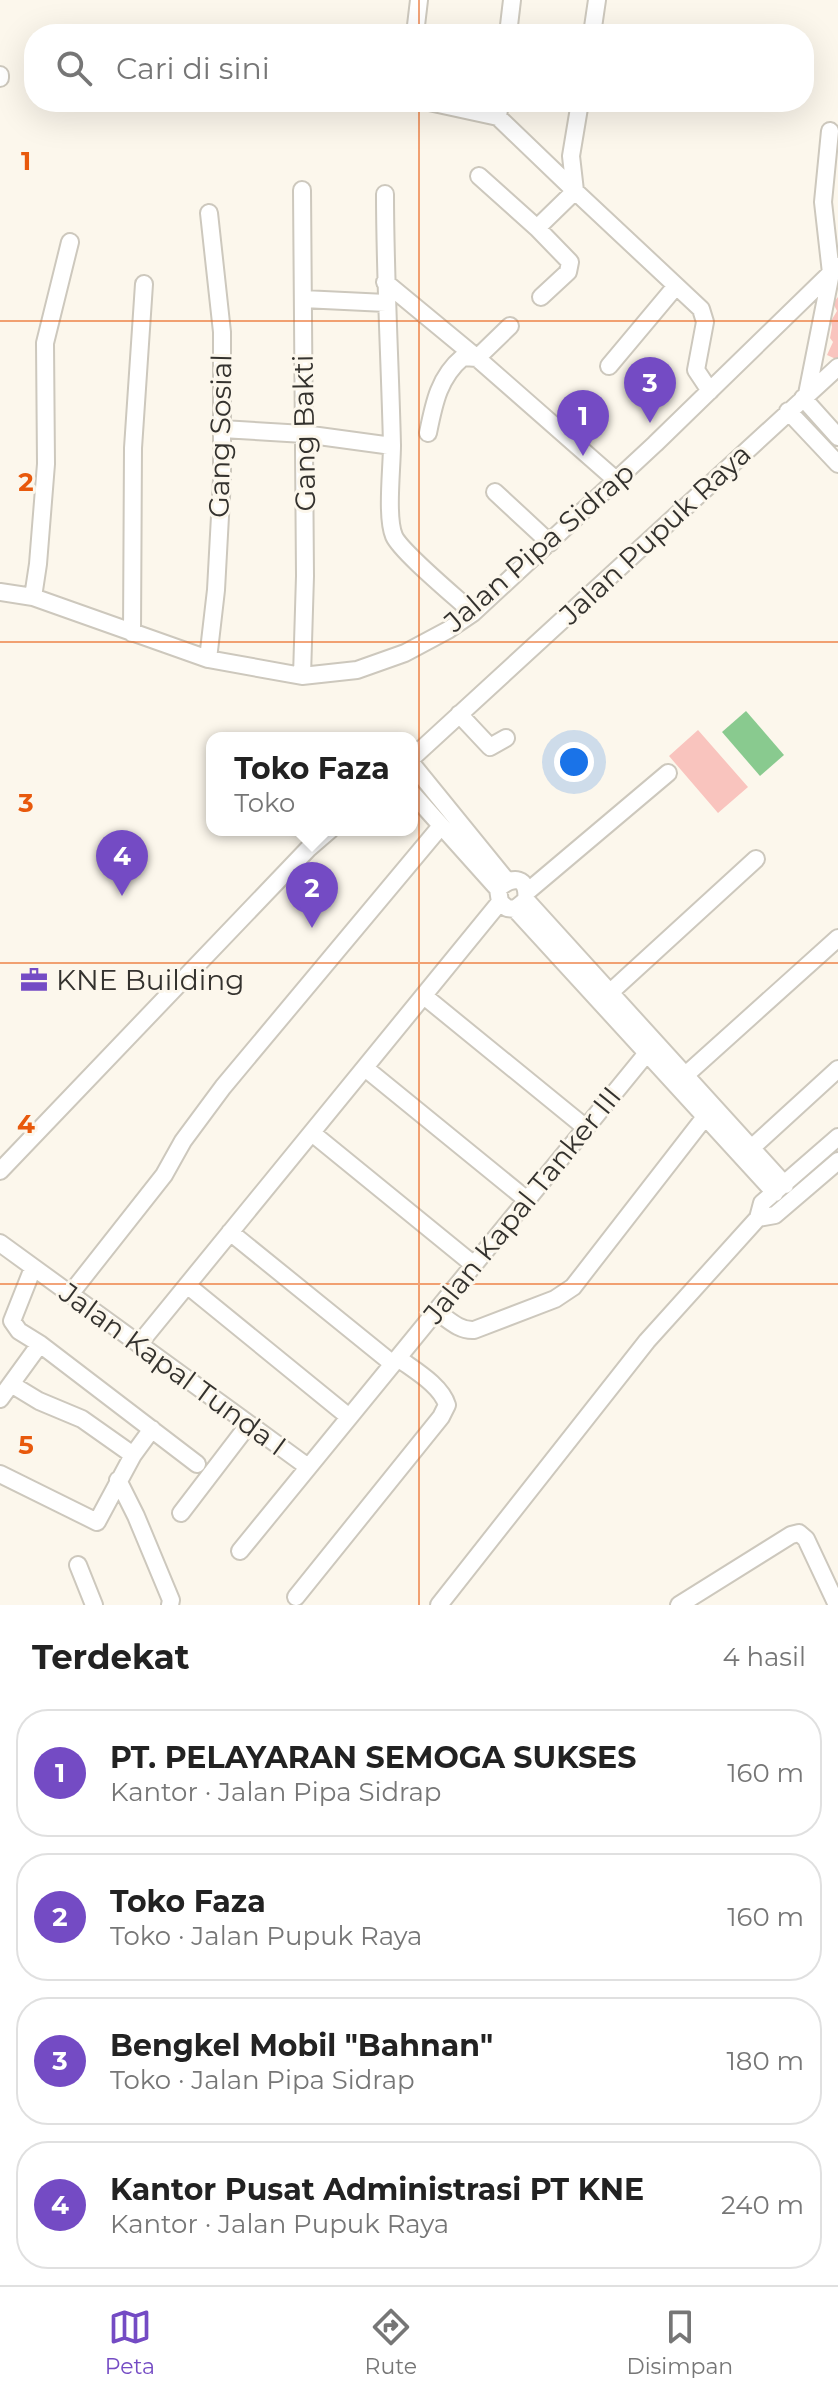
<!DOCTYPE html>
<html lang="id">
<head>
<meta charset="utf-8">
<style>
	:root { --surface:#fff; --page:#f2f2f2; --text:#222; --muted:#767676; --line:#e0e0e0; --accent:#744bc4 }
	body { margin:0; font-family:Montserrat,sans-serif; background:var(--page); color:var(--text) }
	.you { position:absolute; left:574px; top:762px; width:28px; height:28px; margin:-20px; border:6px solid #fff; border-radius:50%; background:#1a73e8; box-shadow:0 0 0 12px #1a73e833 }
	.badge { display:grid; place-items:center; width:52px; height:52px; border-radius:50%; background:var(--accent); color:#fff; font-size:26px; font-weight:700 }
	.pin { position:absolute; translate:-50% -66px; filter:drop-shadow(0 2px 4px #0008) }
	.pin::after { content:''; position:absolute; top:42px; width:28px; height:24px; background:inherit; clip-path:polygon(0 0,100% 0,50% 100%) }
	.popup { position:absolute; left:206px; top:732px; width:212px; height:104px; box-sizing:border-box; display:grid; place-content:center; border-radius:16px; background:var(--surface); filter:drop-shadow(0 2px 6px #0005); font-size:26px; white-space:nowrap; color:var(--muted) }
	.popup b { font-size:30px; color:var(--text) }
	.popup::after { content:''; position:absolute; left:50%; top:100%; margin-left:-16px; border:16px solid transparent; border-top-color:var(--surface) }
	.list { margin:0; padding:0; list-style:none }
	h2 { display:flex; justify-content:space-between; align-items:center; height:104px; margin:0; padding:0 32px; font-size:34px }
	h2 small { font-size:26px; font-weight:400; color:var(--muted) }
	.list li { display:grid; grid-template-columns:52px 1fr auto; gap:24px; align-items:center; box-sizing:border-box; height:128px; margin:0 16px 16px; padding:0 16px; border:2px solid var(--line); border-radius:32px }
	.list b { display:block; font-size:30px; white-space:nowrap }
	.list p { margin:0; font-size:26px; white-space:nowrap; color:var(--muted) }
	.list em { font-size:26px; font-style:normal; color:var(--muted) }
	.icon { flex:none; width:44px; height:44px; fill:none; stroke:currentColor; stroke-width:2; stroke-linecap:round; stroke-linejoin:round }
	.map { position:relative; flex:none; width:838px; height:1605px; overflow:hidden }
	.search { position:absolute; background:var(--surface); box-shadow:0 8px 32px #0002; left:24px; right:24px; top:24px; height:88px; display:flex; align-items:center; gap:20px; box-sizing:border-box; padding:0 28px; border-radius:32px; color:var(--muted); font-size:30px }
	.sheet { height:680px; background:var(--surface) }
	nav { display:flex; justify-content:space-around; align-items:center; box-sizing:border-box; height:112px; border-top:2px solid var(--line); background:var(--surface); font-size:22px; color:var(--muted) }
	nav a { display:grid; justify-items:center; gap:4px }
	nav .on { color:var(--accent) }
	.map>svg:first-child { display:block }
</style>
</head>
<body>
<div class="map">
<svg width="838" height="1605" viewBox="0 0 838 1605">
	<rect width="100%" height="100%" fill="#fcf7ec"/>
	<path fill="#f9c4be" d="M838 297V360L827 355 833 342 830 338 832 327 831 321 837 311 833 303Z
		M698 730 748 787 718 813 669 756Z"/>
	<path fill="#89ca8f" d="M746 711 784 755 760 776 722 732Z"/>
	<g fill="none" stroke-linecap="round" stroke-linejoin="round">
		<g stroke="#cdc8bd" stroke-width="20">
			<path id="minor" d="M415 34 419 0
				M508 34 512 0
				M592 34 597 0
				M0 75V78
				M429 102 498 117 500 102
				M580 102 571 156 575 191 701 309 705 322 696 370 710 391
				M498 117 575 191 537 228
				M479 176 537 228 570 262 568 272 541 297
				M385 194C385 278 390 361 392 445 392 468 386 517 394 536 401 552 457 598 473 613
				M385 282 477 358 616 480
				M303 299 386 303
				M609 366 676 286
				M807 394 831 273 823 202 830 131
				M803 398 838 437
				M788 411 838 464
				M222 429 304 434 392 446
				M428 433C434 403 439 377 463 357L477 358 510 326
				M495 492 550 543
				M0 592 33 597 208 659 302 676 357 670 405 653 448 630 473 613 655 444 838 266
				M33 597 38 564 46 464 45 343 70 242
				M132 633 133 448 144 284
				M208 659 216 590 222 479V332L209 213
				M302 676 305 576 302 190
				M459 714 490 747 506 738
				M412 758 838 367
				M412 764 507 881
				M412 793 498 889
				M527 892 668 773
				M526 900 515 909 507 908 500 902 498 889C513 875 529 877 526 900L785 1185
				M515 909 775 1193
				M424 996 586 1128
				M604 998 756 859
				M365 1068 527 1200
				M679 1081 838 938
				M312 1133 474 1265
				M746 1153 838 1069
				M0 1171 308 849 330 830
				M758 1218 775 1215 838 1161
				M230 1232 393 1364
				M0 1243 308 1467
				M187 1285 349 1417
				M71 1293 164 1175 183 1141 223 1087 441 826
				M436 1311C448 1319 459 1331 474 1330L555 1299 573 1287 705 1117
				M40 1344 197 1464
				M139 1344 500 902
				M11 1384 39 1401 82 1419 133 1455
				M0 1399 40 1344 19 1331 12 1321 33 1268
				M0 1474 97 1522 133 1455 152 1429
				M118 1480 136 1516 171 1600 170 1605
				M181 1513 249 1424
				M240 1551 647 1053
				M78 1565 94 1605
				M296 1597 441 1417 447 1405C441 1385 414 1370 398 1358
				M439 1605 647 1341 758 1218 762 1203 838 1137
				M679 1605 791 1535 799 1533 806 1539 837 1605"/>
		</g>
		<use href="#minor" stroke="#fff" stroke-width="16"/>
	</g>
	<path fill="none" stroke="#e8590c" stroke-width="2" stroke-opacity="0.55" d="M419 0V34M419 102V1605M0 321H838M0 642H838M0 963H838M0 1284H838"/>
	<defs>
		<g id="office-bare" transform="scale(2.16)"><path d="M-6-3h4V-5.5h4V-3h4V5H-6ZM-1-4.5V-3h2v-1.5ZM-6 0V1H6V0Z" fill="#744bc4" stroke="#fcf7ec" stroke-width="2.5" paint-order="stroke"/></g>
	</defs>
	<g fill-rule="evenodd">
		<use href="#office-bare" x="34" y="980"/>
	</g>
	<g text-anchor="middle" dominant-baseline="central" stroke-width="6" stroke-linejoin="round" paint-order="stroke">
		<g font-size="28" fill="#34322e" stroke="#fcf7ec">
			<text transform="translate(304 433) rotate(-91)">Gang Bakti</text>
			<text transform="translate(220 436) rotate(-89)">Gang Sosial</text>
			<text transform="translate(655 534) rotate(-43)">Jalan Pupuk Raya</text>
			<text transform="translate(539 547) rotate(-41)">Jalan Pipa Sidrap</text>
			<text transform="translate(522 1205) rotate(-51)">Jalan Kapal Tanker III</text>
			<text transform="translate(173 1369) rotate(36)">Jalan Kapal Tunda I</text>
		</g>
		<g font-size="28" fill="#34322e" stroke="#fcf7ec" text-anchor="start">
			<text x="56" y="980">KNE Building</text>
		</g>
	</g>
	<g font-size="26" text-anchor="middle" font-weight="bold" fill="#e8590c" stroke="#fcf7ec" stroke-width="6" stroke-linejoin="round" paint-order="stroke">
		<text x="26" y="170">1</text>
		<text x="26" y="491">2</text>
		<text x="26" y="812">3</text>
		<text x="26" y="1133">4</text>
		<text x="26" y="1454">5</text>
	</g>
</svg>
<div class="you"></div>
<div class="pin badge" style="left:583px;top:456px">1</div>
<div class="pin badge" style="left:312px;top:928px">2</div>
<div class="popup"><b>Toko Faza</b>Toko</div>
<div class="pin badge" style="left:650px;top:423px">3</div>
<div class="pin badge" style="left:122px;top:896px">4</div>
<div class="search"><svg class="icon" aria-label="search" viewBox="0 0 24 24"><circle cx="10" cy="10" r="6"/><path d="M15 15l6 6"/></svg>Cari di sini</div>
</div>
<section class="sheet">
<h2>Terdekat<small>4 hasil</small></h2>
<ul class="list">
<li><span class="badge">1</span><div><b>PT. PELAYARAN SEMOGA SUKSES</b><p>Kantor · Jalan Pipa Sidrap</p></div><em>160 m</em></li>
<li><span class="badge">2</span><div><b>Toko Faza</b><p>Toko · Jalan Pupuk Raya</p></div><em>160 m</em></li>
<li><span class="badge">3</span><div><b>Bengkel Mobil &quot;Bahnan&quot;</b><p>Toko · Jalan Pipa Sidrap</p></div><em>180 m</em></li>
<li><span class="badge">4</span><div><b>Kantor Pusat Administrasi PT KNE</b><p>Kantor · Jalan Pupuk Raya</p></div><em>240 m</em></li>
</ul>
</section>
<nav>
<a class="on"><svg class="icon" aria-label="map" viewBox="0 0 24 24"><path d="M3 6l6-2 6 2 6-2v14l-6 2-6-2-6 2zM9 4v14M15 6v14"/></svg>Peta</a>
<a><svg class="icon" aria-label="directions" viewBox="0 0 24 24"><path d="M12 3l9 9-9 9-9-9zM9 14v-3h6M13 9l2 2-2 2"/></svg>Rute</a>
<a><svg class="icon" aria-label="saved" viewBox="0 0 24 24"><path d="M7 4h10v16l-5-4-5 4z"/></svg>Disimpan</a>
</nav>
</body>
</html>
